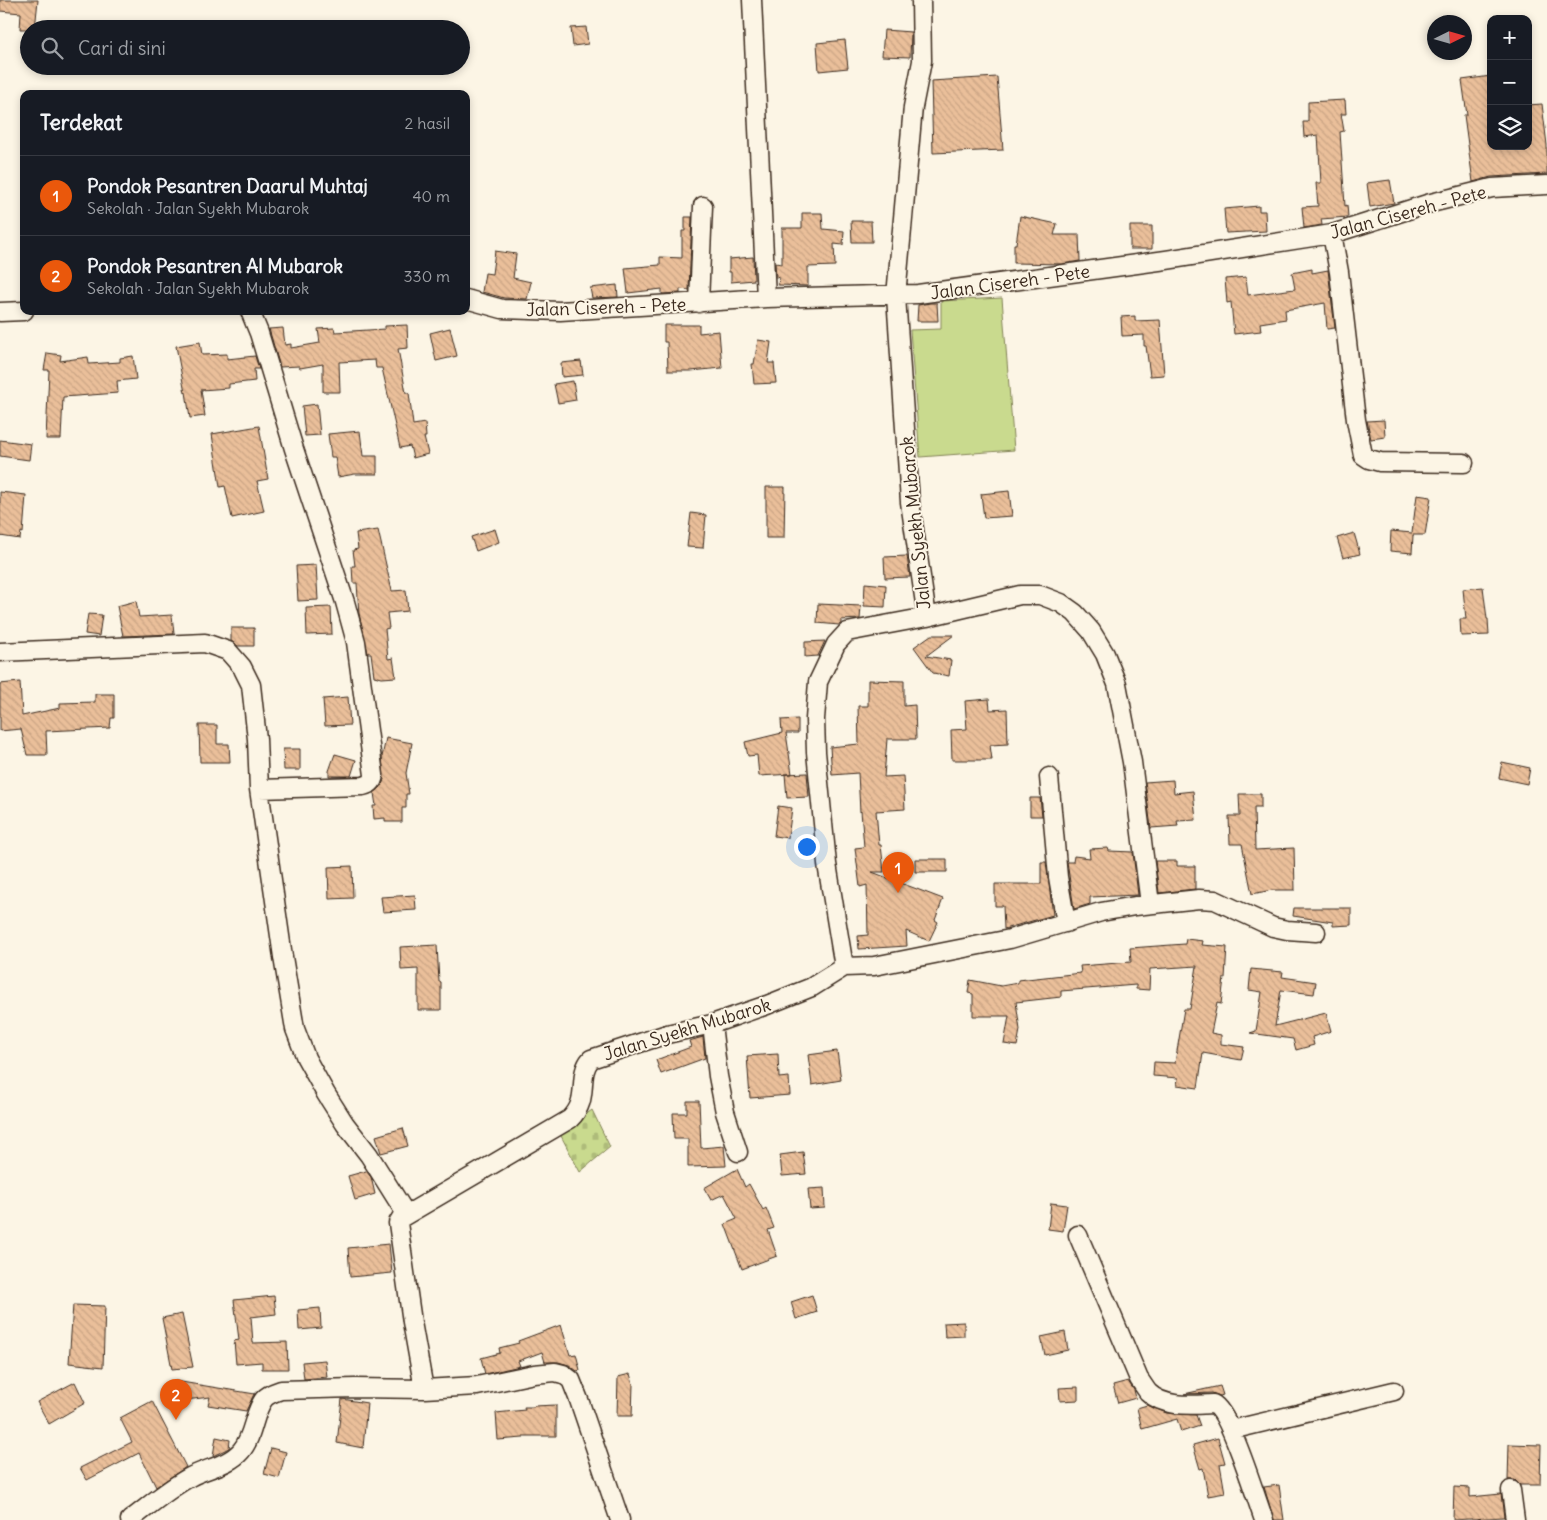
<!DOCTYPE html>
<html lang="id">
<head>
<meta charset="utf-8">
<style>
	:root { --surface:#171b24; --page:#242831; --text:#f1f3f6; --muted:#9ea1a6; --line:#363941; --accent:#ea580c }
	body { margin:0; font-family:Delius,sans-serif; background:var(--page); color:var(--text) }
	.controls { position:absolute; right:15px; top:15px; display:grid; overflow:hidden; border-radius:10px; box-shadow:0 2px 8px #0003 }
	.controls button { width:45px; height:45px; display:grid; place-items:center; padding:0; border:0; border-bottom:1px solid var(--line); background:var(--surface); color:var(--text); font:25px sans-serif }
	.compass { position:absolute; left:1427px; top:15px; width:45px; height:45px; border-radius:50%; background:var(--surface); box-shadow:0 2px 8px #0003; rotate:85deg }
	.you { position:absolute; left:806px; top:846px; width:18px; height:18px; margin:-12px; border:4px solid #fff; border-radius:50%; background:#1a73e8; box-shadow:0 0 0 8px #1a73e833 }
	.badge { display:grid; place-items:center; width:32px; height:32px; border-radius:50%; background:var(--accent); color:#fff; font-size:16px; font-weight:700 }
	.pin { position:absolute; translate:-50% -41px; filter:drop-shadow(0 1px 2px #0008) }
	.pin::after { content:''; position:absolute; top:26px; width:18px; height:15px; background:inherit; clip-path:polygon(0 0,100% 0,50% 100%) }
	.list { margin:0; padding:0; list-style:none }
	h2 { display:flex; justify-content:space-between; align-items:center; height:65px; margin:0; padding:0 20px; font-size:21px }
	h2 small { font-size:16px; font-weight:400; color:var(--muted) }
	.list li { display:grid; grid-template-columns:32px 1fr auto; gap:15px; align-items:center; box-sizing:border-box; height:80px; padding:0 20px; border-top:1px solid var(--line) }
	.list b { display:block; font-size:19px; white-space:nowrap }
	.list p { margin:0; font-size:16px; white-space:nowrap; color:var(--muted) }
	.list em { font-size:16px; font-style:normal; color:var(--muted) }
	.icon { flex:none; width:28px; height:28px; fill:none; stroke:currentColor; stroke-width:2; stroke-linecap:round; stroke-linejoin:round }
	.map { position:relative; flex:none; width:1547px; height:1520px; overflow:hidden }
	.search { position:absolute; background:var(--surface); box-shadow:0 2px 8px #0003; left:20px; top:20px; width:450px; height:55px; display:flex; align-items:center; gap:12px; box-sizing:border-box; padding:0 18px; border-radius:28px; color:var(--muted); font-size:19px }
	.panel { position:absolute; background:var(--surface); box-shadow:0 2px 8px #0003; left:20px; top:90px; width:450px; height:225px; border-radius:10px }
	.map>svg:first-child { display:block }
</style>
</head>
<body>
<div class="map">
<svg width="1547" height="1520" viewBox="0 0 1547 1520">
	<defs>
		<pattern id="cemetery-stones" width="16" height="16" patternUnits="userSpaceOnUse" patternTransform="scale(1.25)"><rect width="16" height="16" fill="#c9da8e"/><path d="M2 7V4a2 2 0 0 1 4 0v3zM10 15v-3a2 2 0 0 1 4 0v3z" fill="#aebb7a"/></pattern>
		<pattern id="building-back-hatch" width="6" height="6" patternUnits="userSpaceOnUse" patternTransform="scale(1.25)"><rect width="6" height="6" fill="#eabf9a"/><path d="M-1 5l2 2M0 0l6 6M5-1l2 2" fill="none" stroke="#caa484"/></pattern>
	</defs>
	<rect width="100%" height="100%" fill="#fcf5e5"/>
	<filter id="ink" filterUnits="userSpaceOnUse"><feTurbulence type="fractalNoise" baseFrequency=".02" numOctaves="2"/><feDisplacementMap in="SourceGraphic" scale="10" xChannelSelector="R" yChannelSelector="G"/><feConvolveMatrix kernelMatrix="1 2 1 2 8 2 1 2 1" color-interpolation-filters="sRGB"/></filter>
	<g filter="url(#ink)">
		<path fill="url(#cemetery-stones)" stroke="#828256" d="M592 1110 610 1147 580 1172 560 1134Z"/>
		<path fill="#c9da8e" stroke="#828256" d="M1002 298 1014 450 920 457 910 330 941 329V301Z"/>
		<path fill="url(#building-back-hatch)" stroke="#3b2a1e" d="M0 0H38L35 29H20L21 13 0 11Z
			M586 27 588 44 573 46 571 28Z
			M884 30 911 32 910 57 882 56Z
			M845 40 848 68 819 71 817 43Z
			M1491 76V146H1528V105L1542 104 1547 145V174L1491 177 1473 182 1464 115H1467L1462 80Z
			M997 77 1003 150 933 153 931 81Z
			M1345 100 1346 114H1341L1344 131 1340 132 1345 206 1347 205 1348 217 1321 219 1322 225 1304 228 1302 207 1318 206 1316 183H1321L1318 135 1304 137 1303 122H1308V102Z
			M1390 180 1394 203 1370 207 1367 183Z
			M1259 206V211H1265L1266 231 1226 233 1224 209Z
			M802 213H822L823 229 844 231 843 245 834 244 835 266 808 267V286L778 285 779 277 776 278 775 263 782 264V228H802Z
			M1020 216 1057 224 1054 235H1079L1080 261 1062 264 1014 263V244H1016Z
			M685 217H692L689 290 680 289V293L662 294V289L628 293 625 268 660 265V257L682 258V231H685Z
			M851 221H871L872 242H852Z
			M1130 226H1152V249H1130Z
			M495 251 516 254 513 278 531 282 527 299 504 298 482 292 485 273 492 274Z
			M753 257 754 280 731 282V272H729V259Z
			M1312 269V273L1328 270 1335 328 1327 329 1325 303 1285 310 1286 319 1260 323 1261 331 1234 334 1231 302 1227 303 1225 279 1246 277 1248 295 1295 289 1292 273Z
			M617 285 618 297 592 298 590 288Z
			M930 303H937L938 321H917L918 305Z
			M1135 316V321L1160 320 1164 375 1150 376 1146 346H1144V335L1122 336 1121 317Z
			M407 325 408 348 398 349 406 393H409L413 425 425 423 426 437H424L428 454 413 458 410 446 400 448 382 368H376L375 360 339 362 340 392H323V364L300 368 299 366 280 367 269 329 283 328 285 345 291 344V348L320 343 318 329 334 328 335 332 385 329V326Z
			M664 325H699V333L719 331 722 368 691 371H668L667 342H664Z
			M450 328 457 356 436 361 430 333Z
			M758 340 771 342 768 363H774L776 383 754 384 752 364H754Z
			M200 342 202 355 227 354V359L255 356 259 369H254L255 381 229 384V388L201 390 205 416 190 418 186 392 185 393 176 346Z
			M47 353 61 355 60 361 88 357 89 364 120 362V358L133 356 136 379 117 381 118 393 63 397 61 439H46L49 370H44Z
			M581 361 583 375 562 377 561 363Z
			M573 381 576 400 558 403 554 384Z
			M317 404 320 435 305 436 302 406Z
			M1384 420 1385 437 1371 439 1367 421Z
			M259 426 268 479 257 481 264 511 232 518 225 486 220 487 212 434Z
			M360 431 363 456H377V474H355L338 477 335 457H331L328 434Z
			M0 440 31 444 29 460 0 456Z
			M766 487H785L784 538H766Z
			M1009 491 1012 516 984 518 981 494Z
			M0 492 26 495 23 533 21 532 20 539 0 536Z
			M1417 495 1431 497 1425 535H1413L1412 553 1390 551 1391 531 1412 533Z
			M691 513 706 515 703 548 687 547Z
			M495 529 499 542 476 551 471 537Z
			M378 530 392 591 406 590 408 611 387 613 389 628 385 629 388 659 393 658 396 677 382 678 374 676 371 653H368L359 614 357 583H353L352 566H355L353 550 358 549 356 533Z
			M1354 533 1360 554 1343 558 1337 538Z
			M907 556 910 577 885 578 884 557Z
			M316 565 318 600 298 601 296 566Z
			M865 583 886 585 885 607 864 606Z
			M1483 587 1487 619H1488L1489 635 1461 636 1460 619H1466L1463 589Z
			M136 601 139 617 172 615 174 634 123 636 117 606Z
			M818 604 861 606 860 619 841 620V624L839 625 817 623Z
			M331 607 332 634 307 635 306 608Z
			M88 614 102 615 99 636 85 634Z
			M231 628H254V646H238L231 641Z
			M931 635H954L926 656 951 660 949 676 933 673 914 647Z
			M825 641 818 656 805 657V642Z
			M868 680 904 681V706L915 705 916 739H887L884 777 903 776 905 809 876 811 879 845H881L884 872H872L943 899 935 920 938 922 929 941 906 931 907 946 859 949 858 936 868 935 867 885 860 887 855 848 864 847 861 811 860 812 858 773 832 775 830 747 859 744 858 706H868Z
			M20 682 22 716 60 708V703L95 702V694H114V718H111L110 728 46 731 47 755H27L21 729 0 731V684Z
			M348 697 350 725 325 726 323 699Z
			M989 699 990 710 1007 709 1008 744 990 745 992 760H952L951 730 967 729 965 701Z
			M798 719V733H786L792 774 759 776 757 755 748 756 745 742 782 733 781 720Z
			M199 725H217V744H229L230 762H200Z
			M386 738 412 743 406 773 409 794H406V808H402V822H385V818L374 819 373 806H376L374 793 381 787 384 780 382 757Z
			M283 749H300V770H284Z
			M335 754 356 760 351 776H329V771Z
			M1502 762 1530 768 1527 784 1499 778Z
			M807 773 809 797 787 798 785 774Z
			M1173 780 1174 793 1193 791 1196 820 1177 821 1178 826 1151 828 1145 782Z
			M1239 794H1261V807H1254L1255 850 1294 848 1295 890H1272L1252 894 1242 844H1230L1229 816H1240Z
			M1030 798H1040L1042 816H1030Z
			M778 806 792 808 788 838 774 836Z
			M1108 848 1109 851 1133 852 1138 895 1090 897V904L1074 909 1067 862H1073L1074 856 1090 858 1089 849Z
			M915 859H947V872H915Z
			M1155 861H1177V866H1195V889L1159 893Z
			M1041 862H1046L1053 915 1004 929 1003 906H995V884H1041Z
			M352 866 353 898 329 899 328 867Z
			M415 895 416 910 383 912 381 897Z
			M1294 908H1351V925L1333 926V922L1293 916Z
			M1186 939 1203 941 1202 945 1227 947 1225 978H1224L1221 1004 1217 1003 1211 1033 1221 1035V1044L1244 1047 1241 1060 1203 1053 1198 1088 1177 1085 1178 1078 1153 1076 1154 1062 1175 1063 1184 1009H1190L1197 966 1150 969 1149 990 1136 989V985L1061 991V997L1016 1002 1020 1030 1017 1046 1004 1044 1009 1016H973V994L968 993 970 980 1001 986 1018 983V980L1081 973 1080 966 1131 962 1130 948 1185 944Z
			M437 945 439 982H441V1010H418V969L401 970 400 947Z
			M1251 969 1283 972 1282 977 1316 982 1314 994 1281 990 1275 1026 1326 1013 1331 1031 1312 1037 1314 1045 1296 1050 1293 1039 1250 1033 1256 1031 1262 992 1249 990Z
			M703 1037 705 1058 661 1074 656 1060 691 1047 689 1041Z
			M837 1051 841 1080 812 1085 808 1055Z
			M778 1054 779 1078 789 1077 790 1095 750 1098 747 1056Z
			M687 1101H699L701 1148 724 1146 726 1166 688 1167V1139H674L673 1113H687Z
			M403 1128 408 1146 381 1153 376 1136Z
			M803 1152 806 1174 782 1176 780 1155Z
			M737 1169 745 1187 749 1184 763 1210 766 1208 774 1228 768 1230 777 1256 742 1269 725 1224 737 1219 724 1194 711 1200 704 1188Z
			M366 1171 371 1177 375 1194 355 1200 348 1176Z
			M824 1188 825 1208 810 1209 808 1189Z
			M1051 1203 1067 1205 1063 1231 1048 1229Z
			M389 1244 392 1273 350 1277 348 1248Z
			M812 1295 817 1312 796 1319 791 1302Z
			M274 1296 276 1314 251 1317 253 1343 287 1342 288 1369H262V1362L236 1364 234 1341 239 1340 234 1300Z
			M73 1305 105 1306 103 1367 69 1363Z
			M320 1308 321 1328 299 1330 298 1310Z
			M182 1314 193 1367 172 1369 162 1318Z
			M964 1322V1336L945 1337 944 1323Z
			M561 1325 570 1355 576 1354 580 1370 577 1371 569 1365 558 1362H545L542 1352 518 1361 520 1366 485 1374 481 1358 500 1353 499 1348 519 1343 518 1341Z
			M1065 1332 1068 1350 1045 1355 1041 1337Z
			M325 1360 327 1377 304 1379 302 1362Z
			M630 1374 633 1384 632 1416H617L618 1377Z
			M175 1381 255 1394H254L246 1411 208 1405 210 1397 177 1401Z
			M1128 1381 1134 1390 1136 1398 1118 1403 1113 1385Z
			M75 1382 85 1403 49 1424 37 1402Z
			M1220 1386 1223 1395 1220 1396 1212 1393 1184 1394Z
			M1078 1387V1400L1060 1401 1059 1388Z
			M342 1399 367 1403 363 1448 337 1443Z
			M152 1401 186 1467 156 1487 139 1453 87 1480 80 1468 132 1442 120 1418Z
			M556 1405V1436H523V1438L498 1440 496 1413 525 1410 524 1407H534V1406Z
			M1147 1405 1167 1413 1196 1415 1200 1426 1181 1432 1177 1419 1142 1429 1137 1408Z
			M216 1437 230 1440 229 1448 213 1456Z
			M1218 1438 1225 1463 1220 1464 1225 1493 1208 1496 1203 1468 1200 1469 1193 1445Z
			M1509 1444 1541 1445 1540 1485H1520L1515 1480H1508Z
			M271 1448 286 1452 279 1478 264 1474Z
			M1279 1485 1284 1520H1274L1264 1487Z
			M1454 1487 1470 1488V1497L1501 1494 1504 1517 1453 1520Z"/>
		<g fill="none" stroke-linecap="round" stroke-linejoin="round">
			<g stroke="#3b2a1e" stroke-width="21">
				<path id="minor" d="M752 0 766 298
					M1332 234 1339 272 1356 420 1363 455 1369 459 1380 462 1464 463
					M466 299 502 309 560 311 766 298 918 294 1166 260 1332 234 1427 204 1492 188 1547 185
					M699 303 703 206
					M0 312 24 311
					M927 617 1020 595H1040L1061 603 1075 613 1091 631 1105 654 1117 684 1132 762 1150 904
					M0 652 205 643 228 651 242 667 251 685 257 739 259 789 363 786C370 784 373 783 374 775L356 642 345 602 294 449 259 333 250 311
					M1049 777 1058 877 1066 923
					M259 789 283 957 295 1029 306 1058 326 1094 345 1124 369 1155 406 1214
					M844 967 827 864 816 752 815 719 818 682 836 644 847 632 927 617 910 502 896 296 913 107 922 61 921 0
					M844 967 874 966 1010 939 1101 912 1135 906 1199 899 1215 900 1273 927 1287 930 1316 932
					M712 1024 718 1076 725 1112 738 1152
					M1078 1235 1139 1379C1142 1383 1145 1388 1148 1392 1164 1408 1192 1405 1213 1404 1230 1411 1256 1499 1264 1520
					M424 1389 412 1322 398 1223 401 1218 570 1119C591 1099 576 1076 591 1059L667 1034 712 1024 767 1005 812 987 844 967
					M1231 1430 1394 1391
					M1511 1490 1515 1520
					M130 1520C150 1505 168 1489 190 1477 206 1468 228 1466 241 1451 254 1436 253 1413 264 1399 268 1394 275 1392 281 1390L355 1388 424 1389 477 1386 534 1374 555 1372 563 1374 571 1380 579 1400 620 1520"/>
			</g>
			<use href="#minor" stroke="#fcf5e5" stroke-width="18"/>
		</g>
	</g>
	<g text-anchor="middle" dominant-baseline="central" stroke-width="4" stroke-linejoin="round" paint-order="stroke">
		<g font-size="18" fill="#3b2a1e" stroke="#fcf5e5">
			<text transform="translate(1408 212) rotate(-15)">Jalan Cisereh - Pete</text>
			<text transform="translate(1010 282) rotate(-8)">Jalan Cisereh - Pete</text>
			<text transform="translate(606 307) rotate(-2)">Jalan Cisereh - Pete</text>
			<text transform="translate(915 523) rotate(-96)">Jalan Syekh Mubarok</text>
			<text transform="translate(687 1029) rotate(-17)">Jalan Syekh Mubarok</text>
		</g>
	</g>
</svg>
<div class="controls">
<button>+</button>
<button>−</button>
<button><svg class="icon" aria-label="layers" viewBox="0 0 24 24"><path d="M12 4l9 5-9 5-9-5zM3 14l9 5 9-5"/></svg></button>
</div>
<svg class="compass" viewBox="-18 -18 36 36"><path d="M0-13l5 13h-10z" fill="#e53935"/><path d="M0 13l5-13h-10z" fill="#9ea1a6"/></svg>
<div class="you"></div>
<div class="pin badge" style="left:898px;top:893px">1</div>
<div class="pin badge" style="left:176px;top:1420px">2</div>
<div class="search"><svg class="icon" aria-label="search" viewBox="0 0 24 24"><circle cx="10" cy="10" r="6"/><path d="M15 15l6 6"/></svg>Cari di sini</div>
<section class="panel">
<h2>Terdekat<small>2 hasil</small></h2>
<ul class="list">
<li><span class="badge">1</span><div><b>Pondok Pesantren Daarul Muhtaj</b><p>Sekolah · Jalan Syekh Mubarok</p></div><em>40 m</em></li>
<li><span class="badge">2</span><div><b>Pondok Pesantren Al Mubarok</b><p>Sekolah · Jalan Syekh Mubarok</p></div><em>330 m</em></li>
</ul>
</section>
</div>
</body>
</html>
